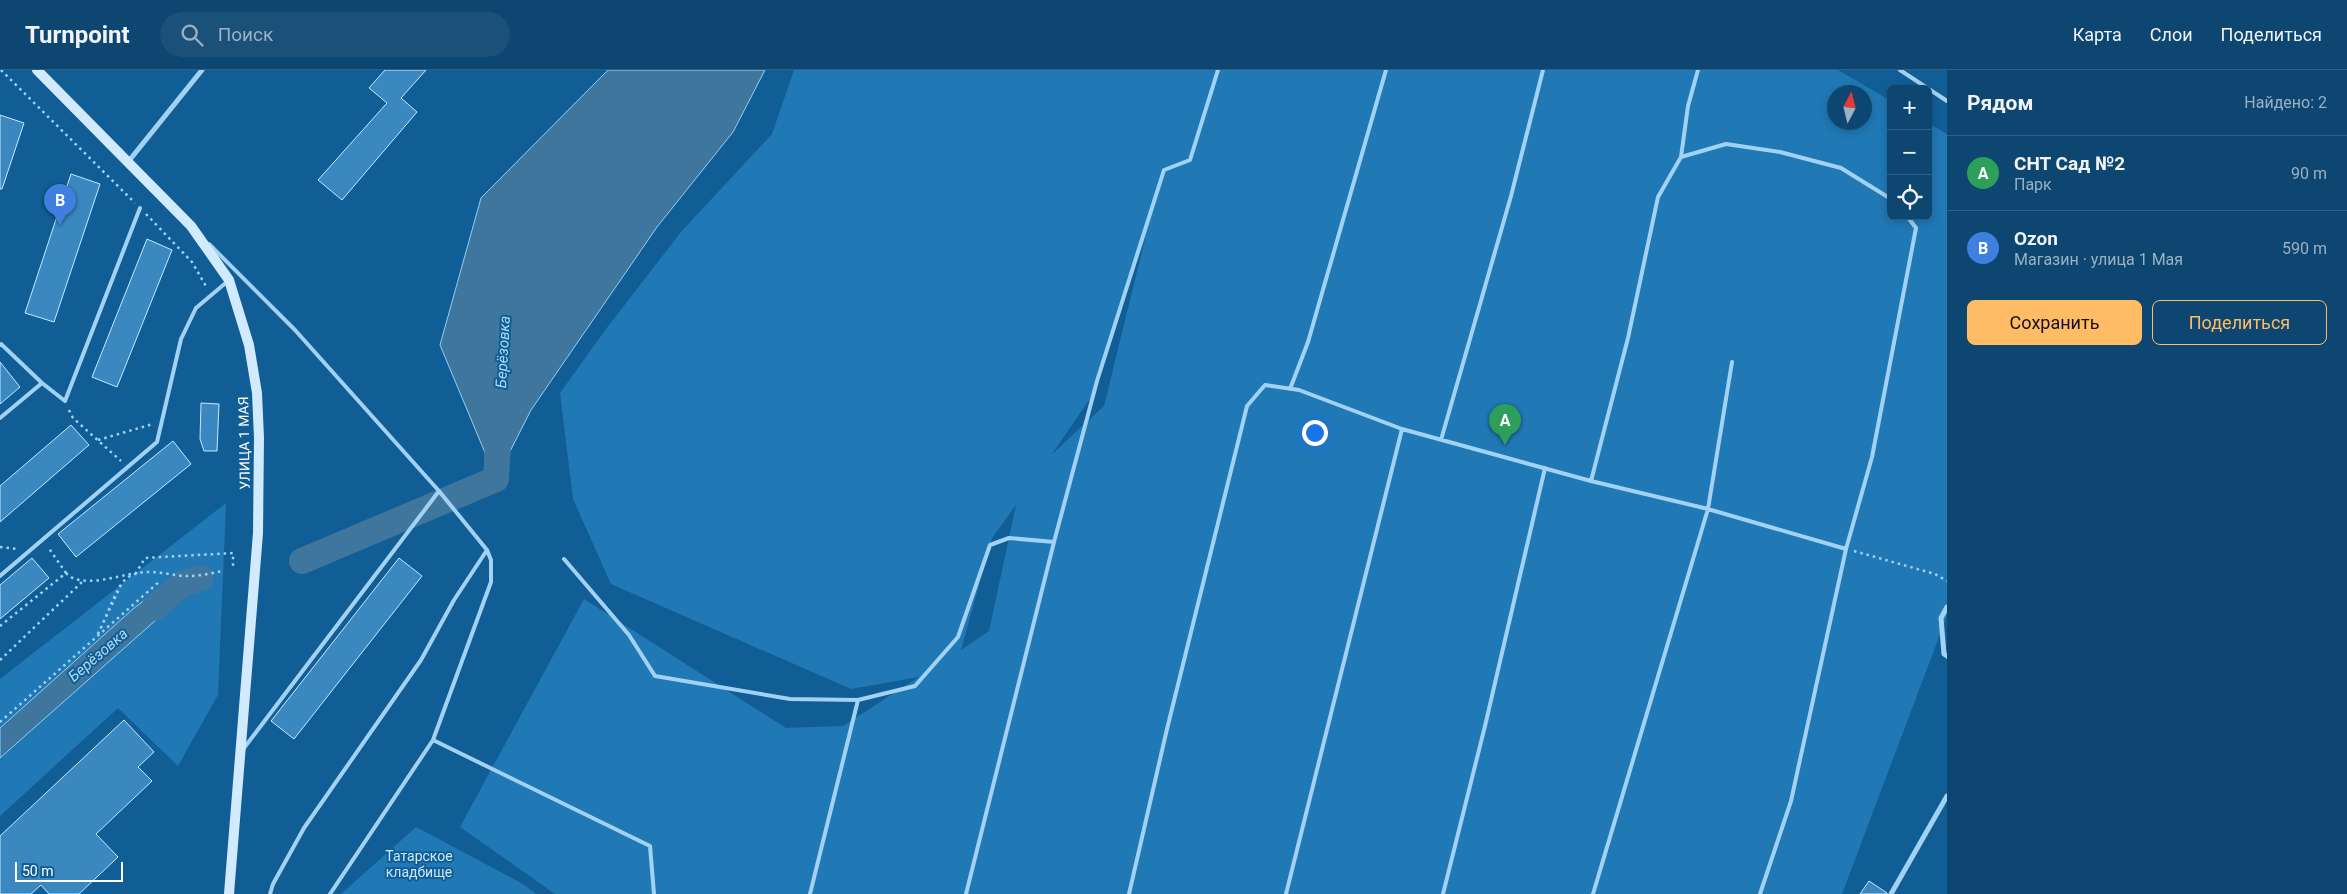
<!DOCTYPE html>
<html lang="ru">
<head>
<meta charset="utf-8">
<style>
	:root { --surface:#0d4670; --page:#1b5078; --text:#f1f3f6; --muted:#9ab1c3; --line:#2d5e83; --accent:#ffbc64 }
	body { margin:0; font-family:Roboto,sans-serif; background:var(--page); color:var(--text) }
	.controls { position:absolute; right:15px; top:15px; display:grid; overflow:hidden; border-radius:8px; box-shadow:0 2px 8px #0003 }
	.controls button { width:45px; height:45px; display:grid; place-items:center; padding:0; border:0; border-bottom:1px solid var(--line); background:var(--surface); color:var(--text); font:25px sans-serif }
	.compass { position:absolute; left:1827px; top:15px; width:45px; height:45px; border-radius:50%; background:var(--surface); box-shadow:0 2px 8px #0003; rotate:7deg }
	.scale { position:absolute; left:15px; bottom:12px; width:108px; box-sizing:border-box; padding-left:5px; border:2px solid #fff; border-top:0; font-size:14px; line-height:18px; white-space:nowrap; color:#fff; -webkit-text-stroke:4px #115e96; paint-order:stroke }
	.you { position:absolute; left:1314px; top:362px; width:18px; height:18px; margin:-12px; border:4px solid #fff; border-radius:50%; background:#1a73e8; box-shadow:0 0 0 8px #1a73e833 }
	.badge { display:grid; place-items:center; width:32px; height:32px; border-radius:50%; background:var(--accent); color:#fff; font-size:16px; font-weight:700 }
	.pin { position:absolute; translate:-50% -41px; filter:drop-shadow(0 1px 2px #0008) }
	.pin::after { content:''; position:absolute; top:26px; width:18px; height:15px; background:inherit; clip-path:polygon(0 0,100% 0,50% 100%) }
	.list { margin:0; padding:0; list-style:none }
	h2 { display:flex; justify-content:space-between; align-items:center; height:65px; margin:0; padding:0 20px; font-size:21px }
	h2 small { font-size:16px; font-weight:400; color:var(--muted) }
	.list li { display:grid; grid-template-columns:32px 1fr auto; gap:15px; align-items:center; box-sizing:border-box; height:75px; padding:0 20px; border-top:1px solid var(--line) }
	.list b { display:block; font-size:19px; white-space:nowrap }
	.list p { margin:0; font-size:16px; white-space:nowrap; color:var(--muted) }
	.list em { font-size:16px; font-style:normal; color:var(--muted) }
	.actions { display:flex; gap:10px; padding:15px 20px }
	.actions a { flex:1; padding:11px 0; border:1px solid var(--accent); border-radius:8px; text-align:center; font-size:18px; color:var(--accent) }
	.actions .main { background:var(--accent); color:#111 }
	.icon { flex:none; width:28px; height:28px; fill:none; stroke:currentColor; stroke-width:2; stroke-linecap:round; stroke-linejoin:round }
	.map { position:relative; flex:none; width:1947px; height:824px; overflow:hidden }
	header { display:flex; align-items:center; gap:30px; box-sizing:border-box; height:70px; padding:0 25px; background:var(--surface); border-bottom:1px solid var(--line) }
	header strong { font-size:24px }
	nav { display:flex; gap:28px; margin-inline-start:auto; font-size:18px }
	.search { width:350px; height:45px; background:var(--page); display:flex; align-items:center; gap:12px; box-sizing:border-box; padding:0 18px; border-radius:28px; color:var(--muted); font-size:19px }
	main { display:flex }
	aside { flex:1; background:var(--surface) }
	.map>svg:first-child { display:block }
</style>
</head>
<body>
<header>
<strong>Turnpoint</strong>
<div class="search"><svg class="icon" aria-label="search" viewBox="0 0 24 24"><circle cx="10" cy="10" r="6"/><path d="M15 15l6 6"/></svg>Поиск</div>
<nav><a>Карта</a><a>Слои</a><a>Поделиться</a></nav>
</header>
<main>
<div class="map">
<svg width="1947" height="824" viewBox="0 0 1947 824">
	<rect width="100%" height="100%" fill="#115e96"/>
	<path fill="#2078b4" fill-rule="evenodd" d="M794 0H1838L1891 31V146H1928V53L1947 64V546L1842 824H555L460 757 584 529 786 658 843 656 919 607 851 619 611 514 573 429 560 323 606 259 681 162 772 64ZM1834 22H1864V52H1834ZM1146 165 1104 336 1052 384 1092 326ZM1016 435 989 561 961 580 992 468Z
		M226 433 218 625 178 696 118 638 0 746V609Z
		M416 757 523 814 536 824H341Z"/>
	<path fill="#3e769e" stroke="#93cff7" d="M608 0H765L733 62 657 157 531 340 496 409 440 275 481 128Z
		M174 507 181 515 183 526 0 688V658L133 539Z"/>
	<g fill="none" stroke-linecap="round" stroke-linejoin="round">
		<path stroke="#3e769e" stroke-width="26" d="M302 491 496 409 498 373
			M154 538 181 515 201 508"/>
	</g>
	<path fill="#3a88bf" stroke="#c9e8fd" d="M385 0H426L401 28 417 42 342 130 318 110 387 33 369 18Z
		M0 45 24 53 2 119H0Z
		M71 104 100 114 54 252 25 243Z
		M147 169 172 180 117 317 92 307Z
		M0 292 20 317 0 334Z
		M201 333 219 334 217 381H204L200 369Z
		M71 355 89 375 0 452V416Z
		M173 371 191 394 76 487 58 464Z
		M32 488 49 508 0 549V515Z
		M399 488 422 506 294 669 271 651Z
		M124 650 154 682 138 697 152 711 96 764 118 787 79 824H49L41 815 31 824H0V766Z
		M1869 811 1887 823V824H1860Z"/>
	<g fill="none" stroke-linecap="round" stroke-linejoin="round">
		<path stroke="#a1d2f3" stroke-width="2.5" stroke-dasharray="2.5 4" stroke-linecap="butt" d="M1 0 135 133
			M146 144 192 192 207 218
			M69 340 73 348 121 391
			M98 370 153 354
			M0 477 18 479
			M1854 481 1935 504 1947 511
			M66 503C79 519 118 506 136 503L145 488 233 483V499
			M121 515 97 566C105 550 111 532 120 516 135 492 166 506 188 506 200 506 212 503 223 501
			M0 556 66 503 48 477
			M0 590 82 512
			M0 652 160 511"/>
		<path stroke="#a1d2f3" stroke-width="4" d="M1900 0 1947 31
			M1681 87 1688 36 1698 0
			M209 174 295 260 439 421
			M0 275 1 274 42 313 65 331 140 138
			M1290 319 1308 272 1386 0
			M0 348 42 313
			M1441 370 1511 126 1543 0
			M1591 411 1628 268 1658 127 1681 87 1726 74 1780 82 1841 98 1891 129
			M564 489 629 565 655 606 790 629 858 630
			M0 506 157 372 181 269 196 238 228 211
			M433 670 650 776 654 824
			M244 678 439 421 487 480 491 490V512L433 670 330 824
			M270 824 273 814 304 758 421 590 454 530 487 480
			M810 824 858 630 915 616 958 567 990 475 1009 468 1054 472 1097 311 1164 100 1190 90 1218 0
			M966 824 1054 472
			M1129 824 1167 659 1247 336 1265 315 1299 320 1402 359 1591 411 1708 439 1846 479
			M1286 824 1402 359
			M1443 824 1485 656 1545 398
			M1593 824 1708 439 1732 292
			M1760 824 1791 731 1846 479 1872 387 1916 158 1907 146"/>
		<path stroke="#a1d2f3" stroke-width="5" d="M128 92 202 0
			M1947 537 1941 548 1944 584 1947 586
			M1891 824 1947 726"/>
		<path stroke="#d1eafd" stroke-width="10" d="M37 0 191 156 229 210 249 275 257 323 259 368 258 463 229 824"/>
	</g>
	<g text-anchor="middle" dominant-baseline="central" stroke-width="4" stroke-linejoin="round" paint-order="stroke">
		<g font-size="14" fill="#fff" stroke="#115e96">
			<text transform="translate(244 373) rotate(-91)">УЛИЦА 1 МАЯ</text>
		</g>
		<g font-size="14" fill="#c9e8fd" stroke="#115e96">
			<text x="419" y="786">Татарское<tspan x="419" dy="16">кладбище</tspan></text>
		</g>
		<g font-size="15" font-style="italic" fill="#addbfa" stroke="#115e96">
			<text transform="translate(503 282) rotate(-87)">Берёзовка</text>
			<text transform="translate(98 585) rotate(-41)">Берёзовка</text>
		</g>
	</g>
</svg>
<div class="controls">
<button>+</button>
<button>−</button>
<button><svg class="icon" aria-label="locate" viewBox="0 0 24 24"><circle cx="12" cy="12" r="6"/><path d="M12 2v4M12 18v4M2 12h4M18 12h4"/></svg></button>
</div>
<svg class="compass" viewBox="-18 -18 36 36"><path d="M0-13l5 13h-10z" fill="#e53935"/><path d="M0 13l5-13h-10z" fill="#9ab1c3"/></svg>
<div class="scale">50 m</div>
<div class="you"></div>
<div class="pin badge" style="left:1505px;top:375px;background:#2e9e5b">A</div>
<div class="pin badge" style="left:60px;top:155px;background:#3f7fe0">B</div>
</div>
<aside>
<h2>Рядом<small>Найдено: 2</small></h2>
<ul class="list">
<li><span class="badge" style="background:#2e9e5b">A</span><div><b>СНТ Сад №2</b><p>Парк</p></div><em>90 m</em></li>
<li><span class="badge" style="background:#3f7fe0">B</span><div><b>Ozon</b><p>Магазин · улица 1 Мая</p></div><em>590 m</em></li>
</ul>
<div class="actions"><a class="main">Сохранить</a><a>Поделиться</a></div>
</aside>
</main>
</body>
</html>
